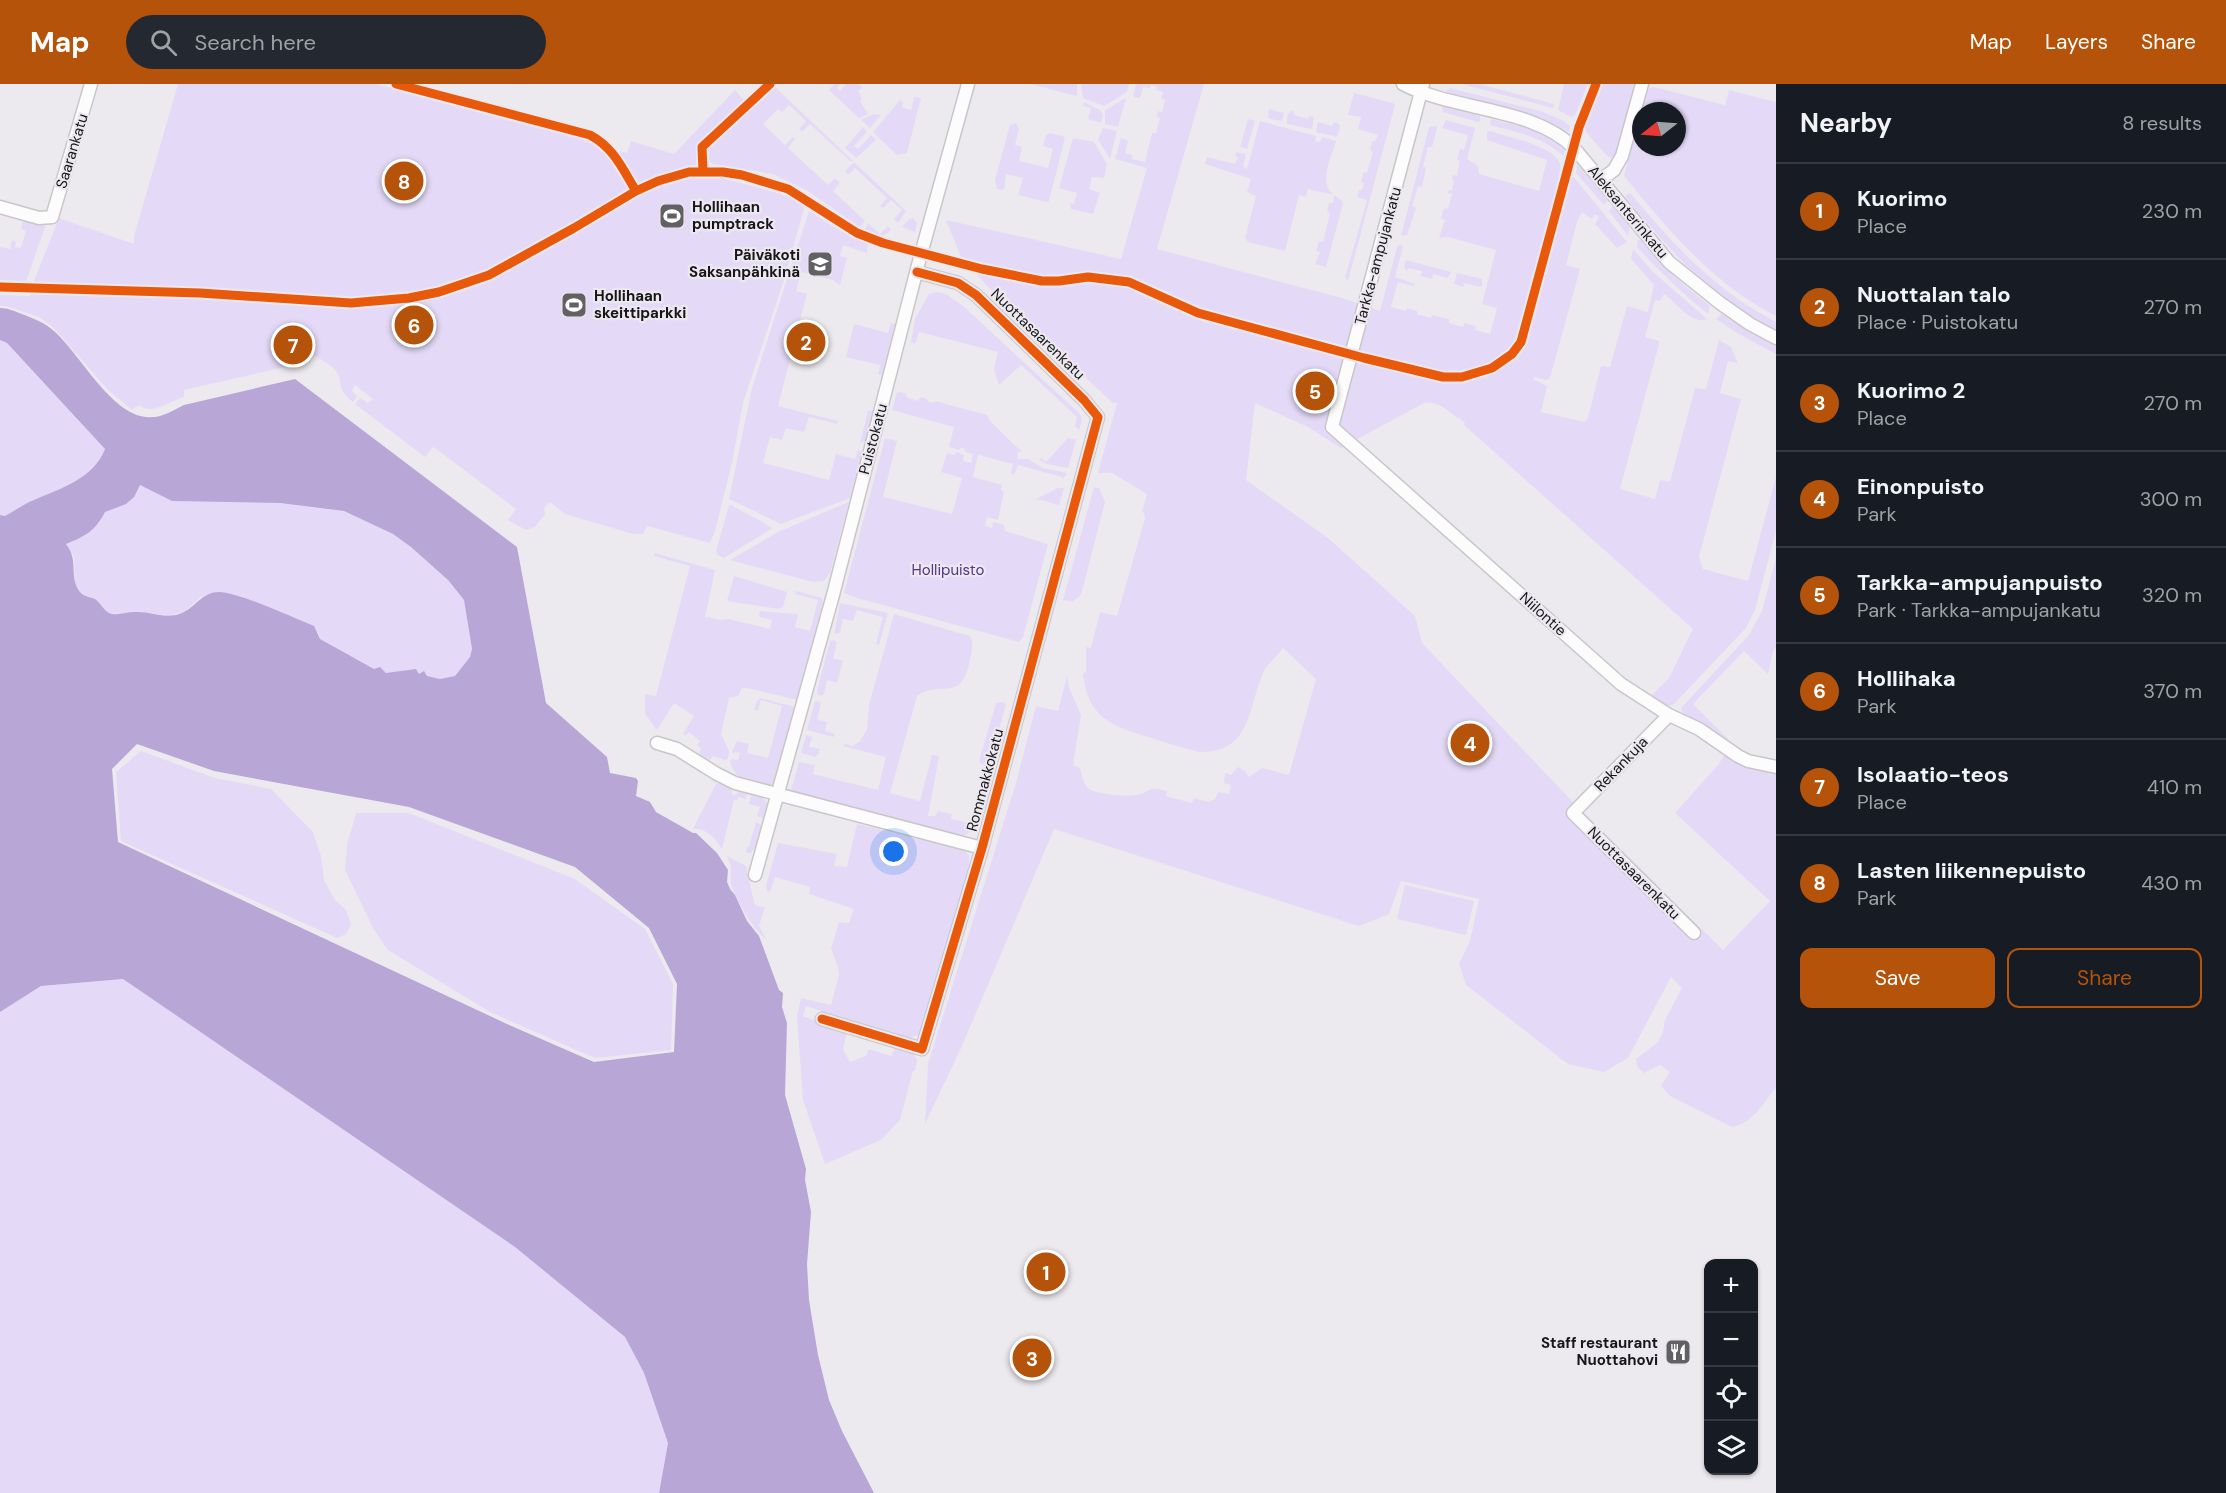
<!DOCTYPE html>
<html lang="en">
<head>
<meta charset="utf-8">
<style>
	:root { --surface:#171b24; --page:#242831; --text:#f1f3f6; --muted:#9ea1a6; --line:#363941; --accent:#b45309 }
	body { margin:0; font-family:"DM Sans",sans-serif; background:var(--page); color:var(--text) }
	.controls { position:absolute; right:18px; bottom:18px; display:grid; overflow:hidden; border-radius:12px; box-shadow:0 2px 4px #0004 }
	.controls button { width:54px; height:54px; display:grid; place-items:center; padding:0; border:0; border-bottom:2px solid var(--line); background:var(--surface); color:var(--text); font:30px sans-serif }
	.compass { position:absolute; left:1632px; top:18px; width:54px; height:54px; border-radius:50%; background:var(--surface); box-shadow:0 2px 4px #0004; rotate:253deg }
	.you { position:absolute; left:894px; top:768px; width:21px; height:21px; margin:-15px; border:4px solid #fff; border-radius:50%; background:#1a73e8; box-shadow:0 0 0 9px #1a73e833 }
	.badge { display:grid; place-items:center; width:39px; height:39px; border-radius:50%; background:var(--accent); color:#fff; font-size:20px; font-weight:700 }
	.pin { position:absolute; translate:-50% -50%; border:3px solid #fff; box-shadow:0 2px 6px #0006 }
	.list { margin:0; padding:0; list-style:none }
	h2 { display:flex; justify-content:space-between; align-items:center; height:78px; margin:0; padding:0 24px; font-size:26px }
	h2 small { font-size:20px; font-weight:400; color:var(--muted) }
	.list li { display:grid; grid-template-columns:39px 1fr auto; gap:18px; align-items:center; box-sizing:border-box; height:96px; padding:0 24px; border-top:2px solid var(--line) }
	.list b { display:block; font-size:22px; white-space:nowrap }
	.list p { margin:0; font-size:20px; white-space:nowrap; color:var(--muted) }
	.list em { font-size:20px; font-style:normal; color:var(--muted) }
	.actions { display:flex; gap:12px; padding:18px 24px }
	.actions a { flex:1; padding:14px 0; border:2px solid var(--accent); border-radius:12px; text-align:center; font-size:21px; color:var(--accent) }
	.actions .main { background:var(--accent); color:#fff }
	.icon { flex:none; width:33px; height:33px; fill:none; stroke:currentColor; stroke-width:2; stroke-linecap:round; stroke-linejoin:round }
	.map { position:relative; flex:none; width:1776px; height:1409px; overflow:hidden }
	header { display:flex; align-items:center; gap:36px; box-sizing:border-box; height:84px; padding:0 30px; background:var(--accent); color:#fff }
	header strong { font-size:28px }
	nav { display:flex; gap:33px; margin-inline-start:auto; font-size:21px }
	.search { width:420px; height:54px; background:var(--page); display:flex; align-items:center; gap:15px; box-sizing:border-box; padding:0 21px; border-radius:33px; color:var(--muted); font-size:22px }
	main { display:flex }
	aside { flex:1; background:var(--surface) }
	.map>svg:first-child { display:block }
</style>
</head>
<body>
<header>
<strong>Map</strong>
<div class="search"><svg class="icon" aria-label="search" viewBox="0 0 24 24"><circle cx="10" cy="10" r="6"/><path d="M15 15l6 6"/></svg>Search here</div>
<nav><a>Map</a><a>Layers</a><a>Share</a></nav>
</header>
<main>
<div class="map">
<svg width="1776" height="1409" viewBox="0 0 1776 1409">
	<rect width="100%" height="100%" fill="#eceaee"/>
	<path fill="#e4daf7" d="M178 0H377L508 34 511 37 523 40 525 38 583 54 584 57 591 59 594 57 605 63 627 69 631 57 674 70 735 6 746 18 701 58 697 86C732 99 769 103 803 119L804 125 783 199 743 319 732 379 715 447 710 459 647 442 643 450H633L565 430 550 418 544 424 545 430 535 443 526 446 508 436 516 425 439 367 433 363 425 373 355 320 360 314 368 319 373 315 355 301 352 307 357 312 353 318C335 304 344 299 336 287 332 281 321 276 315 272L294 281 184 306V313C170 317 152 332 139 321L132 326 107 305 53 243 39 233 6 222H0V211L30 212 34 197 59 134 134 160V152Z
		M834 0H840L837 4 840 7 846 0H859L862 4 858 7 862 15 860 17 868 30 859 34 829 6Z
		M1030 0H1077V12Z
		M1081 0H1129L1127 8 1104 22 1083 14Z
		M1136 0H1204L1157 165 1342 214 1380 227 1397 163 1401 160 1403 163 1395 193 1415 200 1414 202 1398 198 1391 223 1406 227 1407 224 1417 227V230L1431 234 1432 231 1449 235V239L1463 243 1464 239 1476 242 1475 246 1490 250 1497 224 1482 220 1496 166 1448 153 1439 154 1445 136 1441 135 1444 124 1448 125 1452 110 1448 109 1449 106H1452L1454 97 1452 96 1453 91 1457 92 1460 77 1457 76 1460 65 1464 66 1468 51 1442 44 1446 36 1475 44 1467 75 1478 82 1479 90 1539 107 1547 76 1487 56V48L1490 47C1508 53 1552 61 1560 79 1562 84 1558 93 1557 98L1567 108 1572 91 1627 158 1617 164 1595 140 1599 133 1595 130 1592 135 1582 128 1577 138 1566 181 1580 185 1550 294 1546 296 1534 293 1533 295 1547 302 1541 328 1580 337 1585 338 1588 334 1601 282 1610 283 1627 222 1648 228 1654 201 1631 175 1633 165 1653 188 1707 235C1691 241 1677 219 1664 210L1660 217 1655 216 1645 253 1659 257V260L1620 405 1655 415 1660 396 1670 398 1695 304 1706 305 1719 256 1731 263 1738 279 1728 277 1720 309 1741 315 1699 473 1703 485 1748 497 1776 393V447L1755 526 1746 544 1674 620 1669 622 1651 612 1669 594 1693 545 1464 341 1465 339 1458 333 1457 334C1446 325 1439 317 1424 319L1341 364 1308 343 1255 319 1246 396 1328 454 1415 532 1422 559 1569 714 1723 866 1770 817 1675 729 1718 681 1725 670 1734 677 1776 689V1006L1775 1004C1764 1019 1752 1040 1732 1043L1670 1012 1661 1002 1670 988 1660 981 1644 989 1637 983 1636 975 1658 958 1663 948 1665 936 1682 904 1671 893 1628 974 1604 988 1568 980 1466 901 1459 880 1470 857 1479 815 1401 797 1389 830 1359 842 1054 745 962 962 925 1040 928 980 1016 699 1036 622 1058 627 1067 592 1069 604 1081 631 1073 681 1080 684C1082 691 1083 700 1089 705 1096 710 1127 713 1136 711 1153 708 1145 701 1167 707L1166 712 1192 719 1194 714 1209 718 1215 715 1218 708 1229 710 1231 701 1224 699 1225 689 1231 691 1238 683 1245 687 1249 693 1262 684 1289 691 1316 595 1283 564C1278 571 1269 579 1265 585 1247 621 1254 669 1199 668 1181 663 1163 658 1145 652 1108 641 1087 631 1083 589L1086 588V563L1091 564 1100 528 1117 532 1145 434 1144 429 1142 428 1147 410 1112 389H1098L1117 319H1113L987 202 961 173 946 136 1121 175 1147 84 1115 75 1121 54 1128 57 1125 69 1132 71V75L1145 78 1152 49H1156L1160 34 1157 33 1158 27 1162 28 1165 16 1161 15 1163 8 1156 6 1157 3 1151 1 1150 4 1143 3 1140 14 1133 13Z
		M1462 0H1479L1554 20 1553 24Z
		M1564 0H1588L1575 31 1571 33 1558 26Z
		M1603 0H1636L1618 66 1612 74 1607 72 1586 48 1585 43Z
		M772 3H775L852 76 851 78 810 40 802 48 799 45 806 37 789 21 782 28 778 25 763 40 785 61 793 53 795 55 788 64 828 101 835 94 840 99 833 107 865 137 860 143 806 106 773 90 713 80 706 75V66L710 60Z
		M1654 3 1725 21 1729 6 1776 18V232C1713 200 1668 146 1624 92L1641 27V63H1677V27H1641L1646 9 1650 4Z
		M1450 4 1540 27 1562 36 1570 42 1569 48 1540 33 1446 8Z
		M1354 9 1393 19 1395 21 1348 197 1345 194 1367 116 1357 113 1359 106H1362L1364 99 1361 98 1364 88 1367 89 1373 68 1370 66 1372 57H1375L1378 51 1358 45 1361 33 1348 31Z
		M914 13 921 14 907 69 897 71 873 48 900 16 903 18 902 23 911 26Z
		M1126 14 1118 43 1105 40V26Z
		M1084 18 1101 27 1103 32 1101 39 1088 35 1091 24 1083 22Z
		M1442 22 1480 32V37L1478 38 1443 28Z
		M1269 25 1284 29 1282 37 1270 35 1268 32Z
		M1290 27 1294 28V31L1308 35 1309 32 1314 33 1312 45 1287 40V33Z
		M874 30 881 31 870 44 861 36Z
		M1248 35 1255 37 1247 65 1240 63Z
		M1491 35C1514 42 1549 45 1565 66L1563 72C1543 53 1516 48 1490 41Z
		M1260 37 1316 52 1315 57 1320 58 1322 53 1336 57C1332 71 1321 93 1329 106 1333 112 1340 113 1343 119L1326 183 1315 180 1320 168 1316 167 1319 157 1323 158 1330 129 1327 128 1329 119H1333L1334 111 1308 105 1306 113 1299 111 1285 167 1248 158 1245 154 1256 112 1247 108 1251 95 1205 80 1207 73 1235 80 1238 73 1235 72 1236 68 1246 70 1243 83 1247 85Z
		M1318 38 1332 42 1334 38 1339 40 1340 45 1337 53 1316 48Z
		M1016 39 1019 45 1015 61 1022 63 1019 77 1048 84 1053 65 1043 62 1046 51 1050 49 1063 52 1065 54 1049 117 1046 118 1018 111 1023 94 1006 90 1004 106 997 105 995 96 1010 41Z
		M1436 42 1437 44 1432 63H1428L1423 82 1426 84 1422 103 1418 102 1412 122 1416 124 1407 151 1401 152 1429 43Z
		M863 43 867 48 854 62 858 65 871 51 876 56 856 74 845 64Z
		M1103 44 1117 47 1110 75 1098 56Z
		M1073 54 1094 58 1107 80 1104 94 1092 93 1089 105 1100 109 1093 130 1071 125 1070 119 1074 120 1077 109 1059 104Z
		M854 78 906 127 898 139 894 135 902 126 891 116 883 124 880 122 887 114 855 84 848 91 845 87Z
		M1577 80 1608 117 1604 121 1576 89Z
		M1628 109 1631 110C1675 162 1713 205 1776 238V246C1710 212 1672 169 1625 113Z
		M1613 122 1630 143 1628 152 1609 127Z
		M809 127 839 146 868 160 867 169 843 161 840 172 847 174 840 201 833 196 801 188 796 207 807 210 778 322 838 337 837 340 809 333 804 348 786 344 782 356 770 353 763 379 829 396 836 370 855 375 858 366 863 368 850 414 781 440 729 415 752 304Z
		M24 134 46 140 27 195 25 197 0 196V163L10 165 12 156 16 158 15 163 21 164 26 147 21 145Z
		M913 134 917 139 915 148 902 143 909 135Z
		M868 139 880 150 888 142 891 146C882 155 875 154 864 146Z
		M1638 156H1642L1684 201 1710 222 1708 230C1682 209 1659 187 1637 163Z
		M1406 176 1451 188 1448 194 1433 190 1432 195 1421 192 1422 187 1408 184 1407 188 1404 182Z
		M1457 189 1482 195V203L1464 199 1463 203 1454 200Z
		M938 208 946 210 963 222 1080 330 1082 336 1079 346 1075 342 1077 333 1021 281 999 301 994 285 998 268 919 248 915 260 911 258 915 235 929 210Z
		M1721 230 1776 262V270L1737 249 1716 235Z
		M891 239 897 241 883 291H878L880 281 846 273 854 240 888 249Z
		M0 256 7 259 105 365C92 395 61 404 34 416 24 420 14 427 5 432L0 431Z
		M897 308 905 309 908 314 918 317 921 313 927 315 928 318 934 319 935 317 987 331 990 337 1022 368H1018L1017 375H1028L1043 384 1067 389 1063 395 1062 393 1018 381 1014 391 1011 389 1013 380 978 371 973 393 1002 401 1001 406 1004 408 998 436 987 433 985 442 992 444 993 438 1004 441 1005 447 1048 460 1023 553 1019 558 857 514 844 509 885 354 897 357 883 413 952 430 962 394 941 388 947 369 955 371 956 368 964 371 963 377 971 379 973 370 965 368V365L961 364 959 366 949 363 954 343 892 326Z
		M874 326 866 357 860 359 868 327Z
		M1068 354 1076 356 1068 384 1047 380 1039 376 1041 374 1046 378Z
		M139 401 168 413 280 419 344 427 393 450 411 463 448 496 464 516 472 565 470 573 455 592 440 595 427 592 425 589 419 590 417 586C407 584 398 590 388 589 365 585 341 567 320 555L318 548 212 509 201 513 185 527 174 531 166 533 138 528 113 530 107 528 96 516 83 511 75 500 74 474 66 460C83 453 97 445 105 428 123 419 128 420 139 401Z
		M1094 403 1099 404 1105 418 1082 507 1079 513 1073 517 1063 516Z
		M1058 404H1064L1059 421 1036 415Z
		M849 418 830 489 824 497 813 498 730 476 780 447Z
		M729 421H731L773 444 724 474 717 471 716 467Z
		M655 469 715 486 705 534 708 533 719 536 729 535 770 545 772 536 759 533 760 527 795 530 798 531 795 543 810 547 818 516 795 510 796 507 822 514 823 518 797 616 747 604H742L738 612 729 614 721 650 729 667 728 675 725 676 713 672 708 678 698 671 701 665 697 661 700 657 689 648 685 652 683 650 694 632 674 619 657 646 645 630V610L656 612 690 482 654 472Z
		M1776 474V565L1774 564 1768 590 1744 567 1693 620 1728 655 1725 657 1683 629 1681 624 1749 551 1762 527Z
		M734 492 787 508 783 523 779 525 727 517Z
		M840 519 888 529 879 561 876 560 883 533 857 526 853 537 843 535 840 549 834 550Z
		M894 530 970 552C974 559 972 566 970 575 962 621 940 595 917 612L890 709 920 717 932 671 939 672 928 732H935L938 727 952 730 951 735 974 740C972 748 968 751 960 752L790 710 799 678 815 681 813 690 878 706 886 673 843 662 845 660 853 662 860 657 867 646 869 621Z
		M834 556 837 559 833 574 843 577 837 599 827 596 824 610 821 612 818 611 817 607 830 557Z
		M761 614 795 623 776 692 773 700 769 703C752 698 734 697 730 677L732 675 738 676 740 669 735 668 734 670 732 668 737 657 749 660 747 669 768 674 782 622 761 616 758 626H754L757 617Z
		M815 617 821 618 817 635 827 638 825 647 835 650 833 653 807 646Z
		M996 619 1003 618 1006 620 989 682 981 680 979 677Z
		M806 651 812 653 809 663 820 665 818 671 815 673 801 669Z
		M141 667 215 694 271 705 313 748 321 772 324 796 335 816 346 826 351 841 346 850 337 854 121 757 116 688Z
		M716 700H721L730 703 732 710 734 712 739 708 747 710 746 715 738 713 737 716H734L722 765C716 755 705 743 693 745Z
		M751 711 764 715 768 720 765 735 757 732 760 723 749 720Z
		M356 729H409L575 795 645 845 673 900 671 966 595 974 490 928 388 866 374 846 345 786 347 761Z
		M756 738 763 742 758 760 750 770 746 768 747 763H749Z
		M857 740 962 765 969 771V790L921 950 906 955 806 922 803 932 847 948 843 965 850 978 866 972 869 965 891 972 896 962 912 967 917 976 915 987H913L900 1036 881 1056 825 1080 803 1016 797 933 801 914 831 921 839 891 838 883 831 865 839 838 849 839 854 825 809 810 810 803 775 793 770 808 767 807 766 802 778 759 837 770 834 782 847 783Z
		M727 772 746 782 754 818 756 822 765 823 759 842 766 855C754 847 735 814 731 800 730 794 731 790 731 785 731 781 728 776 727 772Z
		M1405 801 1474 817 1466 851 1397 835Z
		M123 895 515 1163 625 1253 644 1289 668 1359 659 1409H0V928L41 902Z"/>
	<path fill="#b8a6d7" fill-rule="evenodd" d="M0 224C8 224 14 227 22 230 34 235 44 238 54 247 79 269 111 330 146 333 160 335 172 327 184 321L295 295 517 463 546 619 607 673 610 689 636 694 638 697 636 712 650 718 656 728 693 749H696L717 769 728 786 727 798 730 805 735 811 747 837 759 852 779 906 783 909 782 923 787 939 785 1011 806 1085 805 1096 811 1128 807 1180 809 1216 818 1271 829 1316 842 1347 874 1409H659L668 1359 644 1289 625 1253 515 1163 123 895 41 902 0 928V431L5 432C14 427 24 420 34 416 61 404 93 395 105 365L7 259 0 256ZM140 401 172 417 280 419 344 427 393 450 411 463 448 496 464 516 472 565 470 573 455 592 440 595 427 592 424 587 419 590 416 585 386 589 380 583 374 585 320 555 314 542C294 534 238 508 219 508 203 508 197 521 184 528 167 537 153 527 135 528 127 528 120 531 112 530 104 528 101 519 95 515 90 513 86 513 82 510 67 495 80 477 66 460 86 452 95 447 105 428L126 420 134 413ZM137 660 214 687 409 723 575 783 649 844 677 900 674 968 594 978 507 940 118 758 112 685Z"/>
	<g fill="none" stroke-linecap="round" stroke-linejoin="round">
		<g stroke="#c7c6c9" stroke-width="15">
			<path id="minor" d="M1403 0C1454 27 1534 23 1574 64L1669 178 1720 219 1750 240 1776 254
				M1423 0 1332 343 1621 600 1669 631 1699 645 1738 672 1748 677 1776 683
				M1601 96 1614 86 1622 72 1642 0
				M0 123 39 134 52 133 91 0
				M1669 631 1573 729 1694 849
				M657 659 677 665 717 690 735 699 982 764
				M755 791 833 511 918 181 968 0
				M822 935 922 965 982 764 1098 333 1084 316 976 211 958 199 917 188"/>
		</g>
		<use href="#minor" stroke="#fcfcfc" stroke-width="12"/>
		<g stroke="#ebe9ef" stroke-width="13">
			<path id="cycleway" d="M396 0 590 51C614 64 622 84 636 107
				M703 87 702 63 770 0
				M0 203 200 209 351 219 409 214 439 208 489 191 574 144 636 107 658 97 689 88H723L742 91 788 105 857 149 883 159 982 185 1042 197H1059L1088 193 1129 198 1198 229 1364 274 1443 293H1462L1492 284 1512 270 1521 258 1579 43 1596 0
				M822 935 922 965 982 764 1098 333 1084 316 976 211 958 199 917 188"/>
		</g>
		<use href="#cycleway" stroke="#e8590c" stroke-width="9"/>
	</g>
	<defs>
		<g id="stadium-square" transform="scale(1.35)"><rect x="-9" y="-9" width="18" height="18" rx="4" fill="#616062" stroke="#ebe9ef"/><path d="M0-5a6.5 5 0 1 0 0 10a6.5 5 0 1 0 0-10ZM-3.5-1.8h7v3.6h-7Z" fill="#fff"/></g>
		<g id="school-square" transform="scale(1.35)"><rect x="-9" y="-9" width="18" height="18" rx="4" fill="#616062" stroke="#ebe9ef"/><path d="M0-5L7-2L0 1L-7-2ZM-4 1L0 2.5L4 1V4Q0 6-4 4Z" fill="#fff"/></g>
		<g id="restaurant-square" transform="scale(1.35)"><rect x="-9" y="-9" width="18" height="18" rx="4" fill="#616062" stroke="#ebe9ef"/><path d="M-5-6h1v4h1v-4h1v4h1v-4h1v5L-1.5 .5V6h-2V.5L-5-1ZM5-6V6H3V1.5H1.5Q1.5-4 5-6Z" fill="#fff"/></g>
	</defs>
	<g fill-rule="evenodd">
		<use href="#stadium-square" x="672" y="132"/>
		<use href="#school-square" x="820" y="180"/>
		<use href="#stadium-square" x="574" y="221"/>
		<use href="#restaurant-square" x="1678" y="1268"/>
	</g>
	<g text-anchor="middle" dominant-baseline="central" stroke-width="4.5" stroke-linejoin="round" paint-order="stroke">
		<g font-size="15" fill="#161517" stroke="#ebe9ef">
			<text transform="translate(72 67) rotate(-73)">Saarankatu</text>
			<text transform="translate(1628 128) rotate(50)">Aleksanterinkatu</text>
			<text transform="translate(1378 172) rotate(-75)">Tarkka-ampujankatu</text>
			<text transform="translate(1038 250) rotate(44)">Nuottasaarenkatu</text>
			<text transform="translate(873 355) rotate(-75)">Puistokatu</text>
			<text transform="translate(1543 530) rotate(42)">Niilontie</text>
			<text transform="translate(1621 680) rotate(-46)">Rekankuja</text>
			<text transform="translate(985 696) rotate(-75)">Rommakkokatu</text>
			<text transform="translate(1634 789) rotate(45)">Nuottasaarenkatu</text>
		</g>
		<g font-size="15" font-weight="bold" fill="#161517" stroke="#ebe9ef" text-anchor="start">
			<text x="692" y="123">Hollihaan<tspan x="692" dy="17">pumptrack</tspan></text>
			<text x="800" y="171" text-anchor="end">Päiväkoti<tspan x="800" dy="17">Saksanpähkinä</tspan></text>
			<text x="594" y="212">Hollihaan<tspan x="594" dy="17">skeittiparkki</tspan></text>
			<text x="1658" y="1259" text-anchor="end">Staff restaurant<tspan x="1658" dy="17">Nuottahovi</tspan></text>
		</g>
		<g font-size="15" fill="#553485" stroke="#ebe9ef">
			<text x="948" y="486">Hollipuisto</text>
		</g>
	</g>
</svg>
<div class="controls">
<button>+</button>
<button>−</button>
<button><svg class="icon" aria-label="locate" viewBox="0 0 24 24"><circle cx="12" cy="12" r="6"/><path d="M12 2v4M12 18v4M2 12h4M18 12h4"/></svg></button>
<button><svg class="icon" aria-label="layers" viewBox="0 0 24 24"><path d="M12 4l9 5-9 5-9-5zM3 14l9 5 9-5"/></svg></button>
</div>
<svg class="compass" viewBox="-18 -18 36 36"><path d="M0-13l5 13h-10z" fill="#e53935"/><path d="M0 13l5-13h-10z" fill="#9ea1a6"/></svg>
<div class="you"></div>
<div class="pin badge" style="left:1046px;top:1188px">1</div>
<div class="pin badge" style="left:806px;top:258px">2</div>
<div class="pin badge" style="left:1032px;top:1274px">3</div>
<div class="pin badge" style="left:1470px;top:659px">4</div>
<div class="pin badge" style="left:1315px;top:307px">5</div>
<div class="pin badge" style="left:414px;top:241px">6</div>
<div class="pin badge" style="left:293px;top:261px">7</div>
<div class="pin badge" style="left:404px;top:97px">8</div>
</div>
<aside>
<h2>Nearby<small>8 results</small></h2>
<ul class="list">
<li><span class="badge">1</span><div><b>Kuorimo</b><p>Place</p></div><em>230 m</em></li>
<li><span class="badge">2</span><div><b>Nuottalan talo</b><p>Place · Puistokatu</p></div><em>270 m</em></li>
<li><span class="badge">3</span><div><b>Kuorimo 2</b><p>Place</p></div><em>270 m</em></li>
<li><span class="badge">4</span><div><b>Einonpuisto</b><p>Park</p></div><em>300 m</em></li>
<li><span class="badge">5</span><div><b>Tarkka-ampujanpuisto</b><p>Park · Tarkka-ampujankatu</p></div><em>320 m</em></li>
<li><span class="badge">6</span><div><b>Hollihaka</b><p>Park</p></div><em>370 m</em></li>
<li><span class="badge">7</span><div><b>Isolaatio-teos</b><p>Place</p></div><em>410 m</em></li>
<li><span class="badge">8</span><div><b>Lasten liikennepuisto</b><p>Park</p></div><em>430 m</em></li>
</ul>
<div class="actions"><a class="main">Save</a><a>Share</a></div>
</aside>
</main>
</body>
</html>
